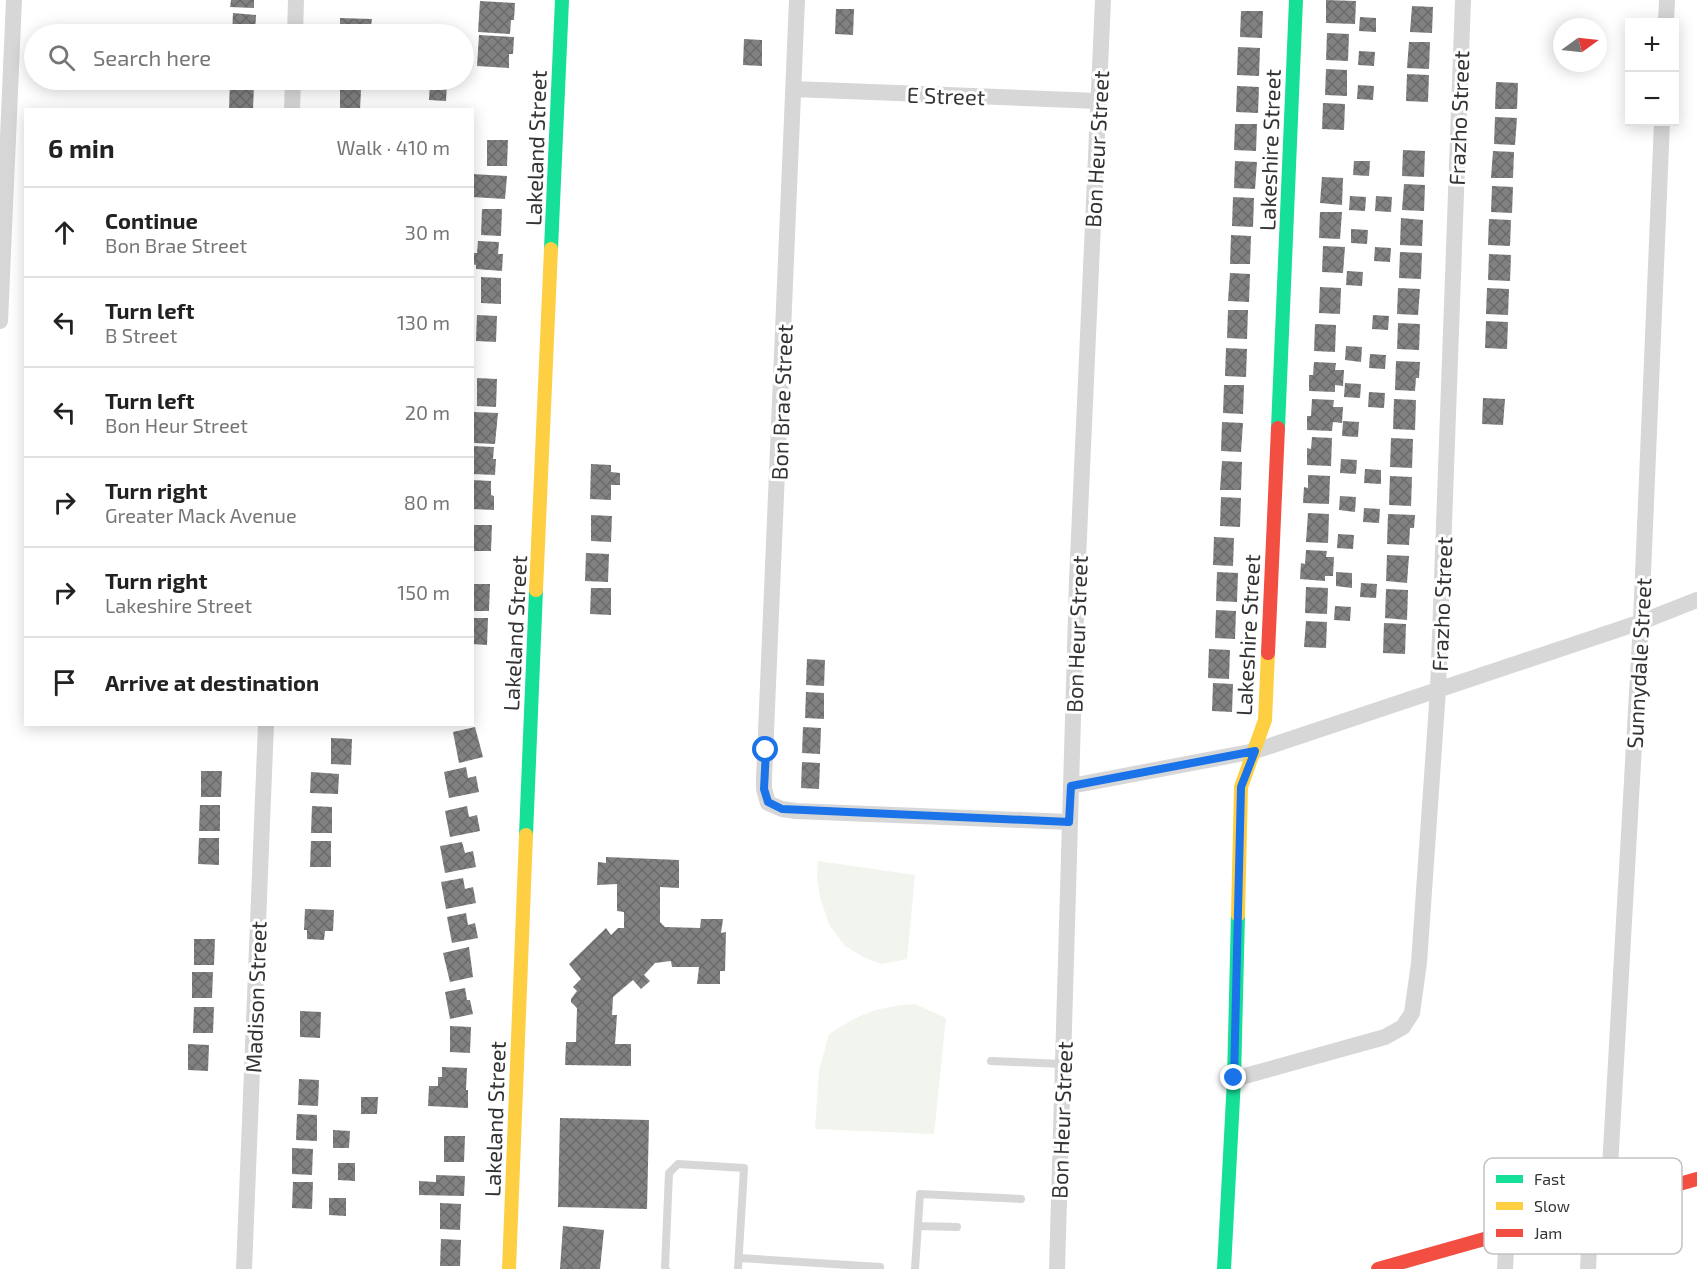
<!DOCTYPE html>
<html lang="en">
<head>
<meta charset="utf-8">
<style>
	:root { --surface:#fff; --page:#f6f6f6; --text:#222; --muted:#767676; --line:#e0e0e0 }
	body { margin:0; font-family:"Exo 2",sans-serif; background:var(--page); color:var(--text) }
	.controls { position:absolute; right:18px; top:18px; display:grid; overflow:hidden; border-radius:0px; box-shadow:0 3px 15px #0003 }
	.controls button { width:54px; height:54px; display:grid; place-items:center; padding:0; border:0; border-bottom:2px solid var(--line); background:var(--surface); color:var(--text); font:30px sans-serif }
	.compass { position:absolute; left:1553px; top:18px; width:54px; height:54px; border-radius:50%; background:var(--surface); box-shadow:0 3px 15px #0003; rotate:75deg }
	.stop { position:absolute; width:18px; height:18px; margin:-14px; border:4px solid #1a73e8; border-radius:50%; background:#fff }
	.stop.end { background:#1a73e8; border-color:#fff; box-shadow:0 2px 6px #0008 }
	.list { margin:0; padding:0; list-style:none }
	h2 { display:flex; justify-content:space-between; align-items:center; height:78px; margin:0; padding:0 24px; font-size:26px }
	h2 small { font-size:20px; font-weight:400; color:var(--muted) }
	.list li { display:grid; grid-template-columns:39px 1fr auto; gap:18px; align-items:center; box-sizing:border-box; height:90px; padding:0 24px; border-top:2px solid var(--line) }
	.list b { display:block; font-size:22px; white-space:nowrap }
	.list p { margin:0; font-size:20px; white-space:nowrap; color:var(--muted) }
	.list em { font-size:20px; font-style:normal; color:var(--muted) }
	.icon { flex:none; width:33px; height:33px; fill:none; stroke:currentColor; stroke-width:2; stroke-linecap:round; stroke-linejoin:round }
	.map { position:relative; flex:none; width:1697px; height:1269px; overflow:hidden }
	.search { position:absolute; background:var(--surface); box-shadow:0 3px 15px #0003; left:24px; top:24px; width:450px; height:66px; display:flex; align-items:center; gap:15px; box-sizing:border-box; padding:0 21px; border-radius:33px; color:var(--muted); font-size:22px }
	.panel { position:absolute; background:var(--surface); box-shadow:0 3px 15px #0003; left:24px; top:108px; width:450px; height:618px; border-radius:0px }
	.map>svg:first-child { display:block }
</style>
</head>
<body>
<div class="map">
<svg width="1697" height="1269" viewBox="0 0 1697 1269">
	<defs>
		<pattern id="building-cross-hatch" width="8" height="8" patternUnits="userSpaceOnUse" patternTransform="scale(1.5)"><rect width="8" height="8" fill="#818181"/><path d="M0 0l8 8M0 8l8-8" fill="none" stroke="#6a6a6a"/></pattern>
	</defs>
	<rect width="100%" height="100%" fill="#fff"/>
	<path fill="#f1f5ed" d="M818 861 915 875 907 959 882 964 865 958 845 946 830 926 820 898 817 879Z
		M915 1004 946 1018 934 1134 815 1129 819 1071 829 1034C862 1013 876 1007 915 1004Z"/>
	<path fill="url(#building-cross-hatch)" d="M231 0H254V8L230 7Z
		M1326 0 1356 1 1355 24 1326 23Z
		M480 1 515 3 514 20H511L510 34 478 32Z
		M1412 6 1433 7 1432 33 1410 32Z
		M836 9H854L853 35 835 34Z
		M1241 11H1263L1262 38 1240 37Z
		M233 13 256 15 255 34H232Z
		M1360 17 1376 18V32L1359 31Z
		M340 18 372 19 371 26H383V34H340Z
		M1327 33 1349 34 1348 61 1326 60Z
		M479 35 514 37 513 54H509V68L477 66Z
		M744 39 762 40V66L743 65Z
		M1409 42H1430L1429 69 1407 68Z
		M1238 47 1260 48 1259 76 1237 75Z
		M1359 51 1375 52 1374 66 1358 65Z
		M1326 69 1347 70V96L1325 95Z
		M1407 74 1429 75 1428 102 1406 101Z
		M230 82 254 83 253 110H229Z
		M1496 82 1518 83 1517 109H1495Z
		M430 83 447 84 446 101 429 100Z
		M1358 85 1374 86 1373 100 1357 99Z
		M1237 86 1259 87 1258 113 1236 112Z
		M340 89H361L360 110H340Z
		M1323 103 1345 104 1344 130 1322 129Z
		M1495 117 1517 118 1515 145 1494 144Z
		M1235 124H1257L1256 151 1234 150Z
		M487 140H508L507 166H487Z
		M1403 150 1425 151 1424 177 1402 176Z
		M1493 151 1514 152 1513 178H1491Z
		M1235 161 1257 162 1255 189 1234 188Z
		M1354 161H1370L1369 176 1353 175Z
		M472 174 507 176 505 199 472 197Z
		M1322 177 1343 178 1342 205 1320 203Z
		M1404 184 1425 185 1424 211 1402 210Z
		M1492 186 1513 187 1512 213 1491 212Z
		M1350 196 1366 197 1365 211 1349 210Z
		M1376 196 1392 197 1391 212 1375 211Z
		M1233 197 1254 198 1253 227 1232 226Z
		M482 209H502L501 236 481 235Z
		M1320 212H1342L1340 239 1319 238Z
		M1401 218 1423 220 1422 246 1400 245Z
		M1489 219 1511 220 1510 246 1488 245Z
		M1351 229 1368 230 1367 244 1351 243Z
		M1231 235 1251 236 1250 264H1230Z
		M478 241 499 242 498 254H503L502 271 476 269V265L472 264V253H477Z
		M1323 246 1345 247 1343 273 1322 272Z
		M1375 247 1391 248 1390 262 1374 261Z
		M1400 252 1422 253 1421 279 1399 278Z
		M1489 254 1511 255 1510 281 1488 280Z
		M1347 271 1363 272 1362 286 1346 285Z
		M1230 273 1250 274 1249 302 1228 301Z
		M481 277 501 278V304L481 303Z
		M1320 287 1341 288 1340 314 1319 313Z
		M1398 288 1420 289 1418 315 1397 314Z
		M1487 288 1509 289 1508 315 1486 314Z
		M1228 310H1248L1247 339 1227 338Z
		M477 315 497 316 496 342 476 341Z
		M1373 315 1389 316 1388 330 1372 329Z
		M1486 321 1508 322 1507 349 1485 348Z
		M1398 323 1420 324 1419 350 1397 349Z
		M1315 324 1336 325 1335 352 1314 351Z
		M1346 346 1362 347 1361 362 1345 360Z
		M1226 348 1247 349 1246 377 1225 376Z
		M1370 354 1386 355 1385 369 1369 368Z
		M1396 361 1420 362 1419 378H1416L1415 391 1395 390Z
		M1314 362 1336 363 1335 370H1344L1343 386 1335 385V392L1309 391V375H1313Z
		M477 378 497 379 496 407 477 406Z
		M1345 383 1361 384 1360 398 1344 397Z
		M1224 385H1244L1243 414 1223 413Z
		M1369 392 1385 393 1384 408 1368 407Z
		M1483 398 1505 399 1503 425 1482 424Z
		M1312 399 1334 400 1333 407H1343L1342 423 1333 422 1332 431 1307 430V416H1311Z
		M1394 399 1416 400 1415 430 1393 429Z
		M472 412 498 413 495 444 474 443Z
		M1343 421 1359 422 1358 437 1342 436Z
		M1222 422 1243 423 1241 452 1221 451Z
		M1312 437 1332 438 1331 466 1307 465V448L1311 449Z
		M1391 438 1413 439 1412 468 1390 467Z
		M472 446 494 447 493 459H496L495 475 472 474Z
		M1341 459 1357 460 1356 474 1340 473Z
		M1222 461 1242 462 1241 490H1220Z
		M591 464 611 465V472L620 473V485H611V500L590 499Z
		M1365 469 1381 470V484L1364 483Z
		M1308 475 1330 476 1329 504 1303 503 1304 487 1308 488Z
		M1390 476 1412 477 1411 506 1389 505Z
		M472 480 491 481V495L494 496V510L472 509Z
		M1340 496 1356 497 1355 512 1339 510Z
		M1221 497 1241 498 1240 527 1220 526Z
		M1364 508 1380 509 1379 523 1363 522Z
		M1308 513 1329 514 1328 543 1306 542Z
		M1388 514 1415 515 1414 528H1410L1409 545 1387 544Z
		M591 515 612 516 611 542 591 541Z
		M472 525H492L491 551H472Z
		M1338 534 1354 535 1353 549 1337 548Z
		M1214 537 1234 538 1233 566 1213 565Z
		M1306 550 1327 551 1326 557H1334L1333 576H1325V581L1300 579 1301 563 1305 564Z
		M586 553 609 554 608 582 585 581Z
		M1387 555 1409 556 1407 583 1386 581Z
		M1217 572 1238 573 1237 602 1216 601Z
		M1336 572 1352 573V588L1336 586Z
		M1361 583 1377 584 1376 598 1360 597Z
		M472 584H490L489 611H472Z
		M1306 587 1328 588 1327 614 1305 613Z
		M591 588H611V615L590 614Z
		M1386 589 1408 590 1407 620 1385 618Z
		M1335 606 1351 607 1350 621 1334 620Z
		M1216 610 1236 611 1235 639 1215 638Z
		M472 618H488L487 645 472 644Z
		M1306 621 1327 622 1326 648 1304 647Z
		M1384 623 1406 624 1405 654 1383 653Z
		M1209 649 1230 650 1229 679 1208 678Z
		M807 659 825 660 824 686 806 685Z
		M1213 683 1233 684 1232 712 1212 711Z
		M806 692 824 693V719L805 718Z
		M475 727 483 757 459 763 453 732Z
		M803 727 821 728 820 754 802 753Z
		M331 738 352 739 351 765 331 764Z
		M802 762 820 763 819 789 801 788Z
		M466 767 468 778 476 776 479 792 449 798 444 772Z
		M201 771H222L221 797H201Z
		M311 772 339 774 338 794 310 793Z
		M200 805H220V831H199Z
		M312 806 332 807V833H311Z
		M467 806 469 817 477 815 480 831 450 837 445 811Z
		M199 838H219V865L198 864Z
		M311 841H331V867H310Z
		M462 842 465 853 473 851 476 867 445 873 440 846Z
		M606 857 679 860V888L660 887V922L665 927 700 928 701 919H723L721 933 726 932 725 971H720V984H697L699 967H672L671 961 655 963 644 975 650 981 641 989 633 980 613 997 612 1015H617L615 1044H631V1066L565 1065 566 1042H576L577 1008 571 1002V999L577 991 573 987 581 979 569 964 606 928 611 935 618 928H624V912L617 911V884L597 885 598 862 606 863Z
		M463 878 465 889 473 887 476 903 446 909 441 882Z
		M305 909 334 910 333 931H325L324 940 307 939V930H304Z
		M466 913 468 925 475 923 478 938 452 943 447 917Z
		M194 939H215L214 965H194Z
		M469 947 473 977 450 982 443 953Z
		M192 972H213L212 998H192Z
		M465 988 467 1000H470L473 1014 450 1019 445 992Z
		M194 1007H214L213 1033H193Z
		M300 1011 321 1012 320 1038 300 1037Z
		M450 1026 471 1027 470 1053 450 1052Z
		M188 1044 209 1045 208 1071 188 1070Z
		M442 1067 467 1068 466 1090H468V1108L428 1106 429 1086H438V1077H442Z
		M299 1079 319 1080 318 1106 298 1105Z
		M361 1097H378L377 1114H361Z
		M297 1114 317 1115V1141L296 1140Z
		M560 1118 649 1120 647 1209 558 1207Z
		M333 1130 350 1131 349 1148H333Z
		M444 1136H465L464 1162H444Z
		M292 1148 313 1149 312 1175 292 1174Z
		M338 1163H355V1181L338 1180Z
		M436 1175 465 1176 464 1196 419 1195V1181L436 1182Z
		M293 1182H313L312 1209 292 1208Z
		M329 1198H346V1216L329 1215Z
		M440 1203 461 1204 460 1230 440 1229Z
		M563 1226 604 1230 600 1269H560Z
		M441 1239 461 1240 460 1266H440Z"/>
	<g fill="none" stroke-linecap="round" stroke-linejoin="round">
		<path stroke="#d7d7d7" stroke-width="8" d="M991 1061 1063 1064
			M918 1226 957 1227
			M739 1258 880 1267V1269
			M666 1269 665 1267 669 1173 678 1164 744 1168 738 1269
			M915 1269 920 1194 1021 1199"/>
		<path stroke="#d7d7d7" stroke-width="16" d="M797 0 764 779V789L768 803 782 809 796 811 1069 822
			M1666 22 1667 0
			M295 34 296 0
			M794 89 1098 101
			M292 110 293 80
			M0 321 14 0
			M1071 786 1255 751 1641 622 1697 600
			M1234 1079 1385 1037 1403 1027 1412 1013 1419 963 1438 690 1463 0
			M1608 1203 1641 622 1662 122
			M244 1269 266 724
			M1057 1269 1077 581 1103 0
			M1505 1269 1507 1233
			M1588 1269 1591 1208"/>
		<path stroke="#16e098" stroke-width="14" d="M551 249 562 0
			M1278 428 1296 0
			M526 835 536 590
			M1224 1269 1234 1079 1238 915"/>
		<path stroke="#ffcf43" stroke-width="14" d="M536 590 551 249
			M1238 915 1241 787 1265 720 1268 653
			M509 1269 526 835"/>
		<path stroke="#f24e42" stroke-width="14" d="M1268 653 1278 428
			M1378 1269 1697 1179"/>
	</g>
	<g fill="none" stroke-linecap="round" stroke-linejoin="round">
		<path stroke="#1a73e8" stroke-width="8" d="M766 750 764 789 768 802 782 809 1069 822 1071 786 1255 751 1241 787 1234 1078"/>
	</g>
	<g text-anchor="middle" dominant-baseline="central" stroke-width="6" stroke-linejoin="round" paint-order="stroke">
		<g font-size="22" fill="#333" stroke="#fff">
			<text transform="translate(946 95) rotate(2)">E Street</text>
			<text transform="translate(1458 118) rotate(-88)">Frazho Street</text>
			<text transform="translate(535 148) rotate(-88)">Lakeland Street</text>
			<text transform="translate(1096 149) rotate(-87)">Bon Heur Street</text>
			<text transform="translate(1269 150) rotate(-88)">Lakeshire Street</text>
			<text transform="translate(781 402) rotate(-88)">Bon Brae Street</text>
			<text transform="translate(1441 604) rotate(-88)">Frazho Street</text>
			<text transform="translate(514 633) rotate(-87)">Lakeland Street</text>
			<text transform="translate(1076 634) rotate(-88)">Bon Heur Street</text>
			<text transform="translate(1247 635) rotate(-87)">Lakeshire Street</text>
			<text transform="translate(1638 663) rotate(-87)">Sunnydale Street</text>
			<text transform="translate(255 997) rotate(-88)">Madison Street</text>
			<text transform="translate(494 1119) rotate(-88)">Lakeland Street</text>
			<text transform="translate(1061 1120) rotate(-88)">Bon Heur Street</text>
		</g>
	</g>
	<rect x="1484" y="1158" width="198" height="96" rx="9" fill="#fff" stroke="#c2c2c2" stroke-width="1.5"/>
	<rect x="1496" y="1175" width="27" height="8" fill="#16e098"/>
	<rect x="1496" y="1202" width="27" height="8" fill="#ffcf43"/>
	<rect x="1496" y="1229" width="27" height="8" fill="#f24e42"/>
	<g font-size="16" fill="#333">
		<text x="1534" y="1185">Fast</text>
		<text x="1534" y="1212">Slow</text>
		<text x="1534" y="1239">Jam</text>
	</g>
</svg>
<div class="controls">
<button>+</button>
<button>−</button>
</div>
<svg class="compass" viewBox="-18 -18 36 36"><path d="M0-13l5 13h-10z" fill="#e53935"/><path d="M0 13l5-13h-10z" fill="#767676"/></svg>
<div class="stop" style="left:766px;top:750px"></div>
<div class="stop end" style="left:1234px;top:1078px"></div>
<div class="search"><svg class="icon" aria-label="search" viewBox="0 0 24 24"><circle cx="10" cy="10" r="6"/><path d="M15 15l6 6"/></svg>Search here</div>
<section class="panel">
<h2>6 min<small>Walk · 410 m</small></h2>
<ul class="list">
<li><svg class="icon" aria-label="ahead" viewBox="0 0 24 24"><path d="M12 20V5M6 11l6-6 6 6"/></svg><div><b>Continue</b><p>Bon Brae Street</p></div><em>30 m</em></li>
<li><svg class="icon" aria-label="left" viewBox="0 0 24 24"><path d="M17 20v-9H6M10 6l-5 5 5 5"/></svg><div><b>Turn left</b><p>B Street</p></div><em>130 m</em></li>
<li><svg class="icon" aria-label="left" viewBox="0 0 24 24"><path d="M17 20v-9H6M10 6l-5 5 5 5"/></svg><div><b>Turn left</b><p>Bon Heur Street</p></div><em>20 m</em></li>
<li><svg class="icon" aria-label="right" viewBox="0 0 24 24"><path d="M7 20v-9h11M14 6l5 5-5 5"/></svg><div><b>Turn right</b><p>Greater Mack Avenue</p></div><em>80 m</em></li>
<li><svg class="icon" aria-label="right" viewBox="0 0 24 24"><path d="M7 20v-9h11M14 6l5 5-5 5"/></svg><div><b>Turn right</b><p>Lakeshire Street</p></div><em>150 m</em></li>
<li><svg class="icon" aria-label="arrive" viewBox="0 0 24 24"><path d="M6 21V4h12l-3 4 3 4H6"/></svg><div><b>Arrive at destination</b></div></li>
</ul>
</section>
</div>
</body>
</html>
